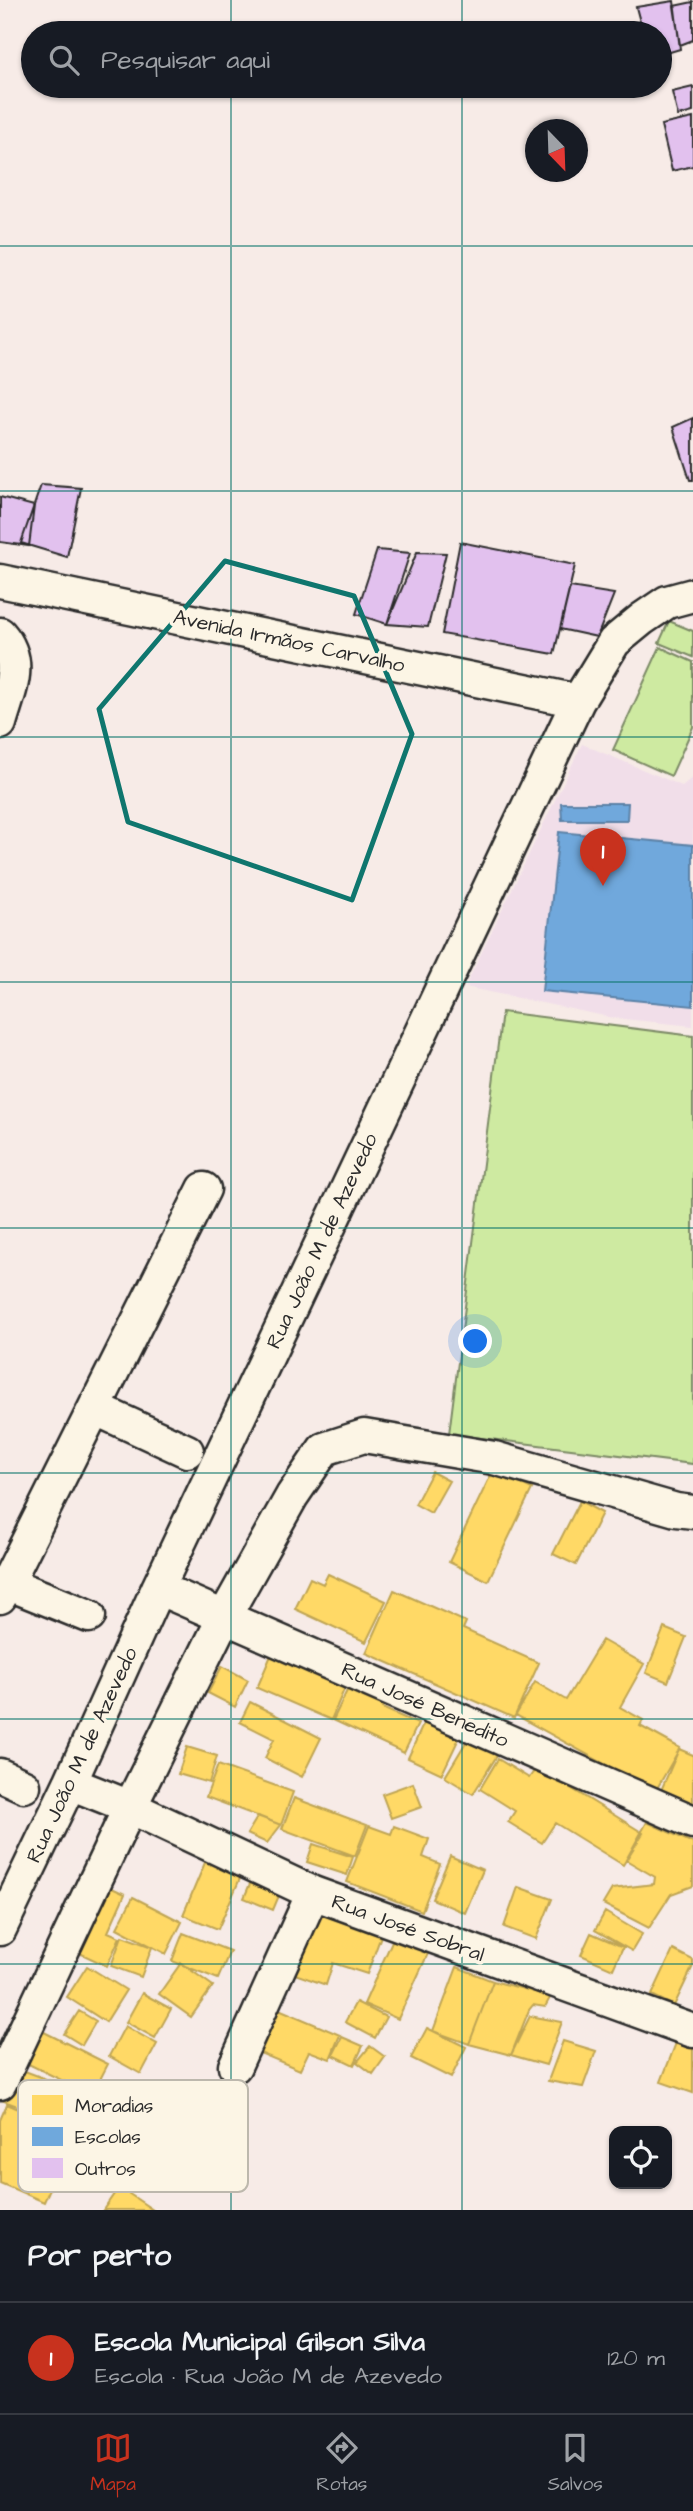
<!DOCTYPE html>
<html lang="pt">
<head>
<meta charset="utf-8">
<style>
	:root { --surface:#171b24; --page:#20242c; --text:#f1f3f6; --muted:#9ea1a6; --line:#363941; --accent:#c8321e }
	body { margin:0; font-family:"Architects Daughter",sans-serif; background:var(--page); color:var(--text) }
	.controls { position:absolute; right:21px; bottom:21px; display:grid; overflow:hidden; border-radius:14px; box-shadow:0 2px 5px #0004 }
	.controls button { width:63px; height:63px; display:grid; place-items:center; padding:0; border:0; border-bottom:2px solid var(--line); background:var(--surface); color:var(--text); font:35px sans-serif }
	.compass { position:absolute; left:525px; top:119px; width:63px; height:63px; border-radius:50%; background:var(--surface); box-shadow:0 2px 5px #0004; rotate:157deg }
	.you { position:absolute; left:476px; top:1342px; width:24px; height:24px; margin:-18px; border:5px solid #fff; border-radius:50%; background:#1a73e8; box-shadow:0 0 0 10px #1a73e833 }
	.badge { display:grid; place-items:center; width:46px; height:46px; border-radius:50%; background:var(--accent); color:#fff; font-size:23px; font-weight:700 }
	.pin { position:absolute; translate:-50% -58px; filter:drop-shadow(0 2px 4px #0008) }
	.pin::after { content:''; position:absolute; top:37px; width:24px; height:21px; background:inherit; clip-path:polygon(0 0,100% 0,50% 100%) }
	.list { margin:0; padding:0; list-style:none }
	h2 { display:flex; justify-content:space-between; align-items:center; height:91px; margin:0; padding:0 28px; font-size:30px }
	h2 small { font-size:23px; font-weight:400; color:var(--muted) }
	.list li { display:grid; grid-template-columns:46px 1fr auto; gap:21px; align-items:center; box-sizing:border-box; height:112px; padding:0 28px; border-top:2px solid var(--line) }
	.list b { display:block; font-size:26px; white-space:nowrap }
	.list p { margin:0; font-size:23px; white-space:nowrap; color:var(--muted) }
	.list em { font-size:23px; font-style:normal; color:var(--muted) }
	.icon { flex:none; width:38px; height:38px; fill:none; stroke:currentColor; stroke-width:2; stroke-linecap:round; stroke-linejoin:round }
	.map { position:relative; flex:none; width:693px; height:2210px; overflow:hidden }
	.search { position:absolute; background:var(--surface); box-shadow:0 2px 5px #0004; left:21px; right:21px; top:21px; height:77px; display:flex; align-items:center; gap:18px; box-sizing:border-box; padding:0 24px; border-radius:38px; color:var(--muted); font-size:26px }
	.sheet { height:203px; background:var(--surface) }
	nav { display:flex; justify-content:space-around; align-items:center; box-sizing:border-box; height:98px; border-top:2px solid var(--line); background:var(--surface); font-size:19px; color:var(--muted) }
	nav a { display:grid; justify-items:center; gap:4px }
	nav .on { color:var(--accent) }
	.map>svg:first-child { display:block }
</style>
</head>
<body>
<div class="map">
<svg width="693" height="2210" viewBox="0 0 693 2210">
	<rect width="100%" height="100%" fill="#f7ebe7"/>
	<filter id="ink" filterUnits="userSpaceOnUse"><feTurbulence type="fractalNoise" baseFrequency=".0143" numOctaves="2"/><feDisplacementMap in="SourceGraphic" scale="14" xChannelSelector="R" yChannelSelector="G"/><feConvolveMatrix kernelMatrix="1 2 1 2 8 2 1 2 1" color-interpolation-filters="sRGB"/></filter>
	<g filter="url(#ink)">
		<path fill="#f1dee9" d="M582 744 682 786 693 777V1026L614 1018 465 987Z"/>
		<path fill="#ceeaa1" stroke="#7c8a66" stroke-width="2" d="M669 621 693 631V657L659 643Z
			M660 647 693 662V727L671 776 613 750Z
			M502 1012 693 1036V1464L449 1434Z"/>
		<path fill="#ffd966" stroke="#bfa554" stroke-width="2" d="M493 1470 532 1489 488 1581 449 1562Z
			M432 1472 449 1481 431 1513 415 1504Z
			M580 1501 602 1513 576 1565 553 1554Z
			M328 1574 386 1601 366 1642 295 1609 310 1578 323 1584Z
			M394 1590 466 1622 463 1629 539 1663 514 1718 366 1653Z
			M664 1628 686 1637 668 1682 646 1673Z
			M602 1640 644 1664 620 1707 643 1720 640 1726 680 1748 655 1792 516 1715 535 1682 566 1700Z
			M275 1646 349 1678 331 1720 257 1688Z
			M222 1666 248 1680 235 1707 208 1693Z
			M352 1680 387 1696 382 1708 418 1724 404 1753 333 1720Z
			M250 1702 321 1738 302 1777 265 1758 274 1739 240 1722Z
			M427 1716 462 1732 442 1774 408 1758Z
			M469 1737 498 1754 473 1794 445 1777Z
			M187 1747 217 1756 209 1783 178 1774Z
			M679 1749 693 1755V1810L659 1795Z
			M498 1759 529 1778 537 1767 643 1833 623 1865 555 1823 542 1843 508 1822 515 1811 480 1789Z
			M218 1765 293 1792 281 1825 206 1797Z
			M413 1783 422 1807 391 1818 382 1794Z
			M294 1798 367 1825 355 1856 282 1829Z
			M258 1816 281 1825 267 1843 247 1834Z
			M647 1822 693 1843V1886L671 1894 649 1928 603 1904 612 1889 654 1884 655 1877 626 1860Z
			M369 1826 391 1834 394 1826 429 1839 423 1857 440 1864 422 1911 347 1882Z
			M313 1844 353 1857 347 1875 307 1862Z
			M209 1853 245 1867 218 1929 183 1915Z
			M450 1856 483 1870 465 1913 432 1899Z
			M254 1874 283 1886 273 1910 244 1898Z
			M101 1883 125 1894 108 1932 120 1937 107 1966 71 1949Z
			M518 1887 552 1899 536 1939 504 1927Z
			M133 1897 182 1922 166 1954 117 1928Z
			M311 1908 382 1933 367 1974 333 1963 326 1985 289 1972Z
			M605 1912 642 1934 632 1951 595 1930Z
			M396 1932 431 1947 398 2019 364 2004Z
			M183 1933 230 1951 218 1979 172 1961Z
			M591 1933 623 1947 613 1969 581 1955Z
			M122 1936 152 1947 141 1977 111 1966Z
			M673 1950 693 1960V1966L674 2006 652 1995Z
			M181 1963 213 1986 191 2017 159 1994Z
			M87 1966 126 1990 106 2022 67 1997Z
			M457 1967 493 1981 469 2044 433 2031Z
			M493 1981 551 1996 545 2007 533 2005 529 2010 511 2055 469 2044Z
			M142 1993 171 2009 155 2038 126 2022Z
			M356 2002 386 2017 375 2038 345 2022Z
			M267 2004 340 2035 330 2059 309 2051 300 2070 248 2048Z
			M79 2011 96 2021 82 2045 64 2034Z
			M530 2016 562 2022 546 2065 511 2055Z
			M125 2026 157 2044 141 2074 109 2056Z
			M34 2027 108 2064 92 2095 18 2059Z
			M427 2028 466 2047 451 2078 411 2058Z
			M679 2035 693 2040V2093L661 2082Z
			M342 2037 363 2046 354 2065 333 2055Z
			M563 2041 596 2051 583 2087 548 2081Z
			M370 2046 385 2057 373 2074 357 2062Z
			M14 2067 65 2086 53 2119 1 2100Z
			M7 2104 42 2119 28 2152 60 2166 44 2202 0 2183V2120Z
			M119 2187 153 2210H103Z"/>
		<path fill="#6fa8dc" stroke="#5b82a7" stroke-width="2" d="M561 803H628L627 820H562Z
			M559 832 693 845V1006L542 991Z"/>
		<path fill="#e2c1ee" stroke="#2b2b2b" stroke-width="2" d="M674 1 680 49 660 55V33H643L636 7Z
			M693 2V40L680 45 674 6Z
			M693 87V112L678 116 672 92Z
			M693 118V166L672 171 661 125Z
			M693 418V480H690L673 427Z
			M41 485 81 488 67 557 21 543Z
			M0 497 34 506 29 546 0 542Z
			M460 542 575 565 554 654 442 634Z
			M377 550 410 553 387 624 356 614Z
			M417 552 446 553 428 627 387 624Z
			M570 587 614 594 597 637 560 629Z"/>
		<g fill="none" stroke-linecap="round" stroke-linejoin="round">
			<g stroke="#2b2b2b" stroke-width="37">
				<path id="minor" d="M0 581 578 701
					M0 634C25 663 9 690 0 723
					M96 1409 187 1451
					M7 1583 89 1616
					M158 1588 693 1822
					M0 1597 204 1189
					M0 1775 24 1786
					M70 1783 130 1807 313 1893 693 2031
					M0 1929 70 1783 158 1588 578 701 614 642 642 619 667 602 693 595
					M235 2066 313 1893
					M0 2083 130 1807 224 1617 292 1496 324 1449 364 1436 494 1458 676 1510 693 1512"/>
			</g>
			<use href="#minor" stroke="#fcf5e5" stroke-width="32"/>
		</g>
	</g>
	<path fill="none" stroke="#0f766e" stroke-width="5" stroke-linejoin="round" d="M225 561 354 596 412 734 352 900 128 822 99 709Z"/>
	<path fill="none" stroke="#0f766e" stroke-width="2" stroke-opacity="0.55" d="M231 0V33M462 0V33M231 86V2210M462 86V2210M0 246H693M0 491H693M0 737H693M0 982H693M0 1228H693M0 1473H693M0 1719H693M0 1964H693"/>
	<g text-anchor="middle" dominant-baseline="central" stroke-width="7" stroke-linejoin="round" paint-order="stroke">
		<g font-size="21" fill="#2b2b2b" stroke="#fcf5e5">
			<text transform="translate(289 641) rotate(12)">Avenida Irmãos Carvalho</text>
			<text transform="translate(322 1241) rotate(-65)">Rua João M de Azevedo</text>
			<text transform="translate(425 1705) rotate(24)">Rua José Benedito</text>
			<text transform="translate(82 1755) rotate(-65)">Rua João M de Azevedo</text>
			<text transform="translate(408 1928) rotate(20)">Rua José Sobral</text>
		</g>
	</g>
	<rect x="18" y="2080" width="230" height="112" rx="10" fill="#fcf5e5" stroke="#bdb8ad" stroke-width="2"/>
	<rect x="32" y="2095" width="31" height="20" fill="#ffd966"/>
	<rect x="32" y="2127" width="31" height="19" fill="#6fa8dc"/>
	<rect x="32" y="2158" width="31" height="20" fill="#e2c1ee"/>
	<g font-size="19" fill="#2b2b2b">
		<text x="75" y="2112">Moradias</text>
		<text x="75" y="2143">Escolas</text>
		<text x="75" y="2175">Outros</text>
	</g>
</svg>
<div class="controls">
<button><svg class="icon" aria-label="locate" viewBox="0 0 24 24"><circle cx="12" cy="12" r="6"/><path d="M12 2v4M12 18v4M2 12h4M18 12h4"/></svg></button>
</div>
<svg class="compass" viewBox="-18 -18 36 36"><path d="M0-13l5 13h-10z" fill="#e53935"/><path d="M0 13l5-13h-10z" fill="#9ea1a6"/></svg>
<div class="you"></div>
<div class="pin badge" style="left:603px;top:886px">1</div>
<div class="search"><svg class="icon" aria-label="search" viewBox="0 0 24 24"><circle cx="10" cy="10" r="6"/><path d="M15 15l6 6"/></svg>Pesquisar aqui</div>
</div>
<section class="sheet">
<h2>Por perto<small></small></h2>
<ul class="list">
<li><span class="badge">1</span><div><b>Escola Municipal Gilson Silva</b><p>Escola · Rua João M de Azevedo</p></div><em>120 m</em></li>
</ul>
</section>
<nav>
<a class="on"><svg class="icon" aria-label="map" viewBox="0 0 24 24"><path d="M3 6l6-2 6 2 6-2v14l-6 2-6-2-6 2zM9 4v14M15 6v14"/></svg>Mapa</a>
<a><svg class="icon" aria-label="directions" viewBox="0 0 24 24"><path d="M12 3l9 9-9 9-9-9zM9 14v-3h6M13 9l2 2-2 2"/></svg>Rotas</a>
<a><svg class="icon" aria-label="saved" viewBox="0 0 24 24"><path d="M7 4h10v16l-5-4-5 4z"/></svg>Salvos</a>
</nav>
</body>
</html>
